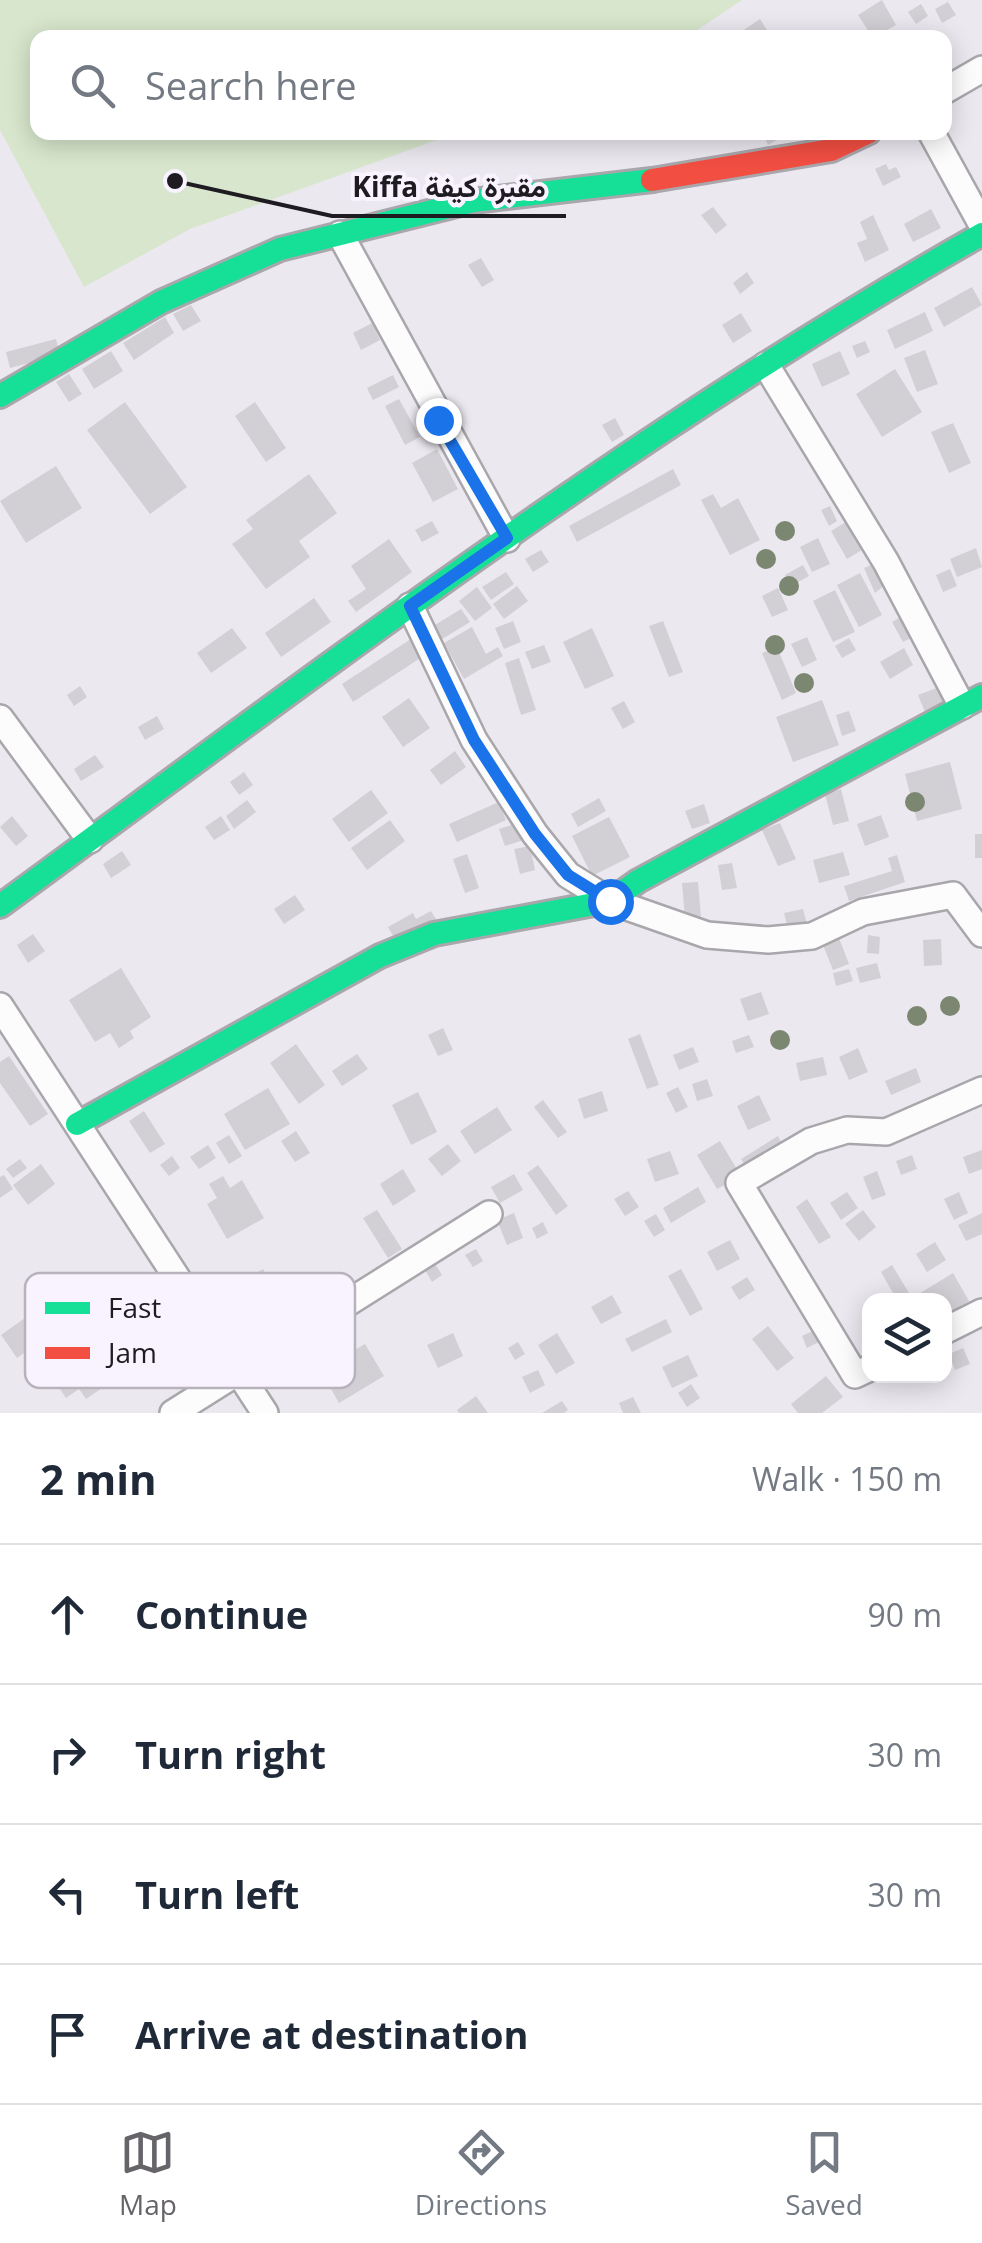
<!DOCTYPE html>
<html lang="en">
<head>
<meta charset="utf-8">
<style>
	:root { --surface:#fff; --page:#f2f2f3; --text:#1f2937; --muted:#747a83; --line:#e0e1e3; --accent:#666369 }
	body { margin:0; font-family:"Open Sans",Vazirmatn,sans-serif; background:var(--page); color:var(--text) }
	.controls { position:absolute; right:30px; bottom:30px; display:grid; overflow:hidden; border-radius:20px; box-shadow:0 5px 25px #0003 }
	.controls button { width:90px; height:90px; display:grid; place-items:center; padding:0; border:0; border-bottom:2px solid var(--line); background:var(--surface); color:var(--text); font:50px sans-serif }
	.stop { position:absolute; width:30px; height:30px; margin:-22px; border:8px solid #1a73e8; border-radius:50%; background:#fff }
	.stop.end { background:#1a73e8; border-color:#fff; box-shadow:0 2px 10px #0008 }
	.list { margin:0; padding:0; list-style:none }
	h2 { display:flex; justify-content:space-between; align-items:center; height:130px; margin:0; padding:0 40px; font-size:42px }
	h2 small { font-size:32px; font-weight:400; color:var(--muted) }
	.list li { display:grid; grid-template-columns:65px 1fr auto; gap:30px; align-items:center; box-sizing:border-box; height:140px; padding:0 40px; border-top:2px solid var(--line) }
	.list b { display:block; font-size:38px; white-space:nowrap }
	.list em { font-size:32px; font-style:normal; color:var(--muted) }
	.icon { flex:none; width:55px; height:55px; fill:none; stroke:currentColor; stroke-width:2; stroke-linecap:round; stroke-linejoin:round }
	.map { position:relative; flex:none; width:982px; height:1413px; overflow:hidden }
	.search { position:absolute; background:var(--surface); box-shadow:0 5px 25px #0003; left:30px; right:30px; top:30px; height:110px; display:flex; align-items:center; gap:25px; box-sizing:border-box; padding:0 35px; border-radius:20px; color:var(--muted); font-size:38px }
	.sheet { height:690px; background:var(--surface) }
	nav { display:flex; justify-content:space-around; align-items:center; box-sizing:border-box; height:140px; border-top:2px solid var(--line); background:var(--surface); font-size:28px; color:var(--muted) }
	nav a { display:grid; justify-items:center; gap:5px }
	nav .on { color:var(--accent) }
	.map>svg:first-child { display:block }
</style>
</head>
<body>
<div class="map">
<svg width="982" height="1413" viewBox="0 0 982 1413">
	<rect width="100%" height="100%" fill="#ece8f0"/>
	<path fill="#d7e6cc" d="M0 0H742L687 37 38 38V132L456 133 190 229 84 287 0 130Z"/>
	<path fill="#d2cfd5" d="M882 0 896 25 873 38 858 15Z
		M948 2 956 15 942 23 935 9Z
		M921 4 928 16 916 24 908 12Z
		M760 19 772 38H746L742 31Z
		M762 132H791L768 145Z
		M886 164 889 170 896 167 901 177 883 186 875 169Z
		M713 207 727 225 716 234 701 215Z
		M931 209 941 228 913 242 904 224Z
		M873 215 889 250 865 262 857 243 867 239 860 222Z
		M481 258 494 280 482 287 468 265Z
		M747 272 754 283 740 294 733 283Z
		M972 287 982 305 944 327 934 308Z
		M191 305 201 321 183 331 173 314Z
		M925 312 933 331 895 349 887 330Z
		M741 313 752 331 733 343 722 325Z
		M165 317 174 333 134 360 123 343Z
		M372 323 380 340 361 350 353 333Z
		M56 339 60 355 10 368 6 352Z
		M865 341 870 352 857 358 852 346Z
		M925 350 938 384 917 392 904 358Z
		M111 351 123 371 94 389 82 369Z
		M840 351 850 374 822 387 812 364Z
		M895 369 922 412 882 437 856 394Z
		M69 374 82 394 69 402 56 382Z
		M393 375 399 387 373 400 367 388Z
		M399 399 420 437 405 445 385 406Z
		M125 402 187 487 150 514 87 430Z
		M255 402 286 448 266 462 235 416Z
		M615 418 624 435 612 442 602 425Z
		M953 423 971 463 949 473 931 432Z
		M437 449 458 489 433 502 412 463Z
		M56 466 82 508 26 543 0 501Z
		M673 469 681 485 577 542 569 526Z
		M309 474 337 513 299 541 310 557 266 589 232 544 253 529 246 520Z
		M713 494 721 508 738 498 760 540 730 555 701 500Z
		M830 506 837 521 829 526 821 510Z
		M851 519 867 547 847 559 831 531Z
		M432 521 439 533 422 542 415 530Z
		M818 538 830 564 812 572 800 547Z
		M389 539 412 572 356 612 348 601 366 589 351 566Z
		M976 548 982 567 957 577 950 559Z
		M541 550 549 562 533 572 525 559Z
		M876 563 886 584 875 593 864 568Z
		M803 565 809 576 791 586 785 575Z
		M950 569 957 586 943 592 936 575Z
		M506 572 514 584 491 600 482 587Z
		M860 573 882 615 859 627 837 585Z
		M517 586 528 601 504 619 493 604Z
		M477 587 492 608 475 621 459 601Z
		M778 588 788 610 772 617 762 596Z
		M835 590 855 632 833 642 813 601Z
		M314 598 331 622 281 657 265 633Z
		M461 609 470 622 439 641 430 628Z
		M911 611 923 632 903 642 892 622Z
		M513 621 521 642 504 649 495 628Z
		M663 621 683 672 669 677 649 626Z
		M472 627 486 654 498 647 503 656 464 679 444 643Z
		M232 628 247 648 211 673 197 653Z
		M592 628 614 676 585 689 563 642Z
		M417 635 428 653 353 702 342 684Z
		M807 637 817 660 802 667 791 644Z
		M849 638 856 650 842 658 835 646Z
		M544 645 551 662 532 669 525 652Z
		M777 647 796 693 782 700 762 653Z
		M904 648 913 665 890 679 880 662Z
		M519 658 536 710 521 715 505 663Z
		M80 686 87 697 74 706 67 695Z
		M942 686 949 703 925 712 918 695Z
		M409 698 430 728 403 747 382 717Z
		M822 700 839 745 793 762 776 717Z
		M624 701 635 722 623 729 611 708Z
		M849 711 856 731 842 736 836 715Z
		M157 716 164 729 145 740 138 727Z
		M455 751 466 767 441 785 430 770Z
		M95 755 104 767 81 781 74 769Z
		M950 762 962 809 917 821 905 774Z
		M244 772 253 785 239 795 230 782Z
		M841 789 849 821 833 825 825 794Z
		M371 790 388 813 349 842 332 819Z
		M599 798 606 811 578 827 571 814Z
		M247 800 256 812 234 829 226 816Z
		M499 802 506 820 457 842 449 824Z
		M704 804 710 823 692 829 685 811Z
		M881 815 889 837 865 846 857 824Z
		M12 816 28 836 16 846 0 827Z
		M221 816 230 830 214 840 205 827Z
		M609 817 630 857 592 876 572 836Z
		M390 820 405 841 367 870 351 848Z
		M524 821 530 838 505 846 499 829Z
		M780 823 796 859 778 866 762 830Z
		M975 834H982V858H975Z
		M530 846 535 870 520 874 514 849Z
		M122 851 131 865 111 878 103 864Z
		M843 852 850 875 819 883 813 860Z
		M467 854 479 888 465 893 453 859Z
		M897 855 905 882 849 901 844 886 892 871 888 858Z
		M732 863 737 888 722 890 718 865Z
		M698 882 701 917 685 918 682 883Z
		M295 895 305 910 284 924 274 909Z
		M803 909 807 924 788 929 784 913Z
		M431 911 437 921 397 943 388 927 413 913 416 919Z
		M33 934 45 951 28 963 17 945Z
		M868 935 880 937 879 954 867 953Z
		M839 938 849 964 833 970 823 945Z
		M941 939 942 965 924 966 923 940Z
		M877 963 881 978 860 983 856 968Z
		M121 968 151 1017 130 1031 134 1038 119 1048 110 1033 95 1042 69 1000Z
		M849 969 853 981 836 986 833 973Z
		M761 992 769 1014 748 1021 740 999Z
		M443 1028 453 1050 438 1056 428 1035Z
		M640 1034 659 1085 647 1089 628 1039Z
		M749 1035 754 1047 736 1053 732 1041Z
		M296 1044 325 1085 299 1104 270 1063Z
		M693 1047 699 1062 679 1070 673 1055Z
		M858 1048 868 1072 849 1080 839 1057Z
		M357 1054 368 1069 342 1086 332 1071Z
		M9 1056 48 1114 30 1126 0 1083V1062Z
		M823 1057 827 1075 800 1081 796 1063Z
		M916 1068 921 1082 891 1095 885 1081Z
		M707 1079 713 1096 697 1101 692 1084Z
		M678 1087 688 1107 676 1113 666 1093Z
		M268 1088 290 1124 245 1150 224 1114Z
		M602 1091 608 1111 584 1119 578 1099Z
		M418 1092 437 1132 411 1145 392 1105Z
		M759 1095 771 1120 748 1130 737 1106Z
		M543 1100 567 1132 558 1138 534 1107Z
		M497 1107 512 1130 475 1154 460 1131Z
		M144 1111 165 1144 150 1153 129 1121Z
		M296 1131 310 1153 295 1162 281 1141Z
		M229 1135 242 1156 229 1164 216 1143Z
		M778 1136 785 1149 749 1172 741 1159Z
		M720 1141 741 1176 717 1189 697 1155Z
		M448 1144 461 1161 442 1176 428 1159Z
		M208 1145 216 1158 199 1169 190 1157Z
		M982 1150V1169L969 1174 963 1157Z
		M670 1151 679 1174 655 1182 647 1159Z
		M912 1155 917 1169 901 1175 896 1161Z
		M172 1156 180 1168 169 1176 160 1165Z
		M20 1159 27 1168 13 1178 6 1169Z
		M41 1164 55 1184 28 1205 13 1185Z
		M538 1165 568 1206 556 1215 527 1173Z
		M403 1169 416 1191 393 1206 380 1184Z
		M877 1171 886 1195 872 1200 863 1177Z
		M514 1174 523 1190 500 1203 491 1187Z
		M4 1175 13 1189 0 1198V1177Z
		M223 1176 230 1188 242 1180 264 1218 227 1239 207 1204 217 1198 209 1184Z
		M698 1187 706 1202 671 1223 663 1208Z
		M628 1191 639 1207 625 1216 614 1199Z
		M847 1192 858 1208 841 1220 830 1203Z
		M959 1192 968 1213 954 1220 944 1199Z
		M807 1199 831 1237 819 1244 796 1207Z
		M377 1210 402 1249 388 1258 363 1218Z
		M863 1210 876 1227 859 1241 845 1224Z
		M514 1213 523 1238 507 1245 497 1220Z
		M982 1213V1234L966 1241 958 1225Z
		M656 1214 665 1230 654 1237 644 1221Z
		M543 1222 548 1233 537 1239 532 1228Z
		M730 1240 740 1259 717 1271 707 1252Z
		M935 1242 946 1260 927 1272 916 1254Z
		M476 1249 483 1261 473 1267 465 1255Z
		M435 1264 442 1275 432 1282 425 1270Z
		M892 1265 912 1298 953 1273 969 1301 944 1316V1300H897L881 1272Z
		M263 1269 273 1286 282 1280 296 1303 266 1321 242 1281Z
		M681 1269 703 1309 690 1316 668 1276Z
		M747 1277 755 1290 739 1300 731 1287Z
		M612 1295 622 1313 601 1324 591 1307Z
		M25 1318 41 1341 17 1358 1 1335Z
		M666 1319 672 1332 632 1352 625 1339Z
		M768 1326 794 1358 777 1371 752 1339Z
		M821 1327 827 1338 807 1348 802 1336Z
		M453 1333 463 1356 438 1368 427 1345Z
		M557 1333 575 1363 556 1374 538 1345Z
		M101 1341 124 1373 86 1399 79 1389 66 1398 51 1376Z
		M518 1342 525 1354 515 1360 508 1348Z
		M365 1344 384 1376 339 1403 320 1370Z
		M963 1348 970 1364 955 1370 949 1354Z
		M688 1355 698 1376 672 1388 662 1367Z
		M538 1370 545 1385 530 1393 522 1377Z
		M826 1376 843 1397 822 1413H798L791 1404Z
		M691 1384 700 1398 687 1407 678 1393Z
		M476 1396 488 1413H459L457 1410Z
		M633 1397 641 1413H623L619 1403Z
		M562 1401 568 1410 564 1413H542Z"/>
	<g fill="none" stroke-linecap="round" stroke-linejoin="round">
		<g stroke="#a9a6ac" stroke-width="30">
			<path id="street" d="M944 91 982 69
				M931 132 982 225
				M340 234 507 539
				M766 365 886 562 962 706
				M410 606 474 740 535 834 568 875 610 901 707 935 768 940 812 936 863 912 953 895 982 934
				M0 718 90 840
				M0 1006 265 1413
				M944 1331 982 1312
				M870 1368 855 1375 739 1183 811 1141 847 1130 886 1132 982 1090
				M173 1413 489 1214"/>
		</g>
		<g stroke="#a9a6ac" stroke-width="28">
			<path id="fast" d="M0 396 161 302 280 249 473 201 652 180
				M0 906C319 672 637 429 982 234
				M77 1124 380 956 434 934 610 901 638 881 982 696"/>
		</g>
		<g stroke="#a9a6ac" stroke-width="28">
			<path id="jam" d="M652 180 831 150 869 132"/>
		</g>
		<use href="#street" stroke="#fcfcfd" stroke-width="25"/>
		<use href="#fast" stroke="#16e098" stroke-width="22"/>
		<use href="#jam" stroke="#f24e42" stroke-width="22"/>
	</g>
	<g fill="#7c8772">
		<circle cx="785" cy="531" r="10"/>
		<circle cx="766" cy="559" r="10"/>
		<circle cx="789" cy="586" r="10"/>
		<circle cx="775" cy="645" r="10"/>
		<circle cx="804" cy="683" r="10"/>
		<circle cx="915" cy="802" r="10"/>
		<circle cx="950" cy="1006" r="10"/>
		<circle cx="917" cy="1016" r="10"/>
		<circle cx="780" cy="1040" r="10"/>
	</g>
	<g fill="none" stroke-linecap="round" stroke-linejoin="round">
		<path stroke="#1a73e8" stroke-width="12" d="M438 420 507 538 410 606 474 740 535 834 568 875 610 901"/>
	</g>
	<rect x="25" y="1273" width="330" height="115" rx="15" fill="#f9f2ff" stroke="#b7b2bc" stroke-width="2.5"/>
	<rect x="45" y="1302" width="45" height="12" fill="#16e098"/>
	<rect x="45" y="1347" width="45" height="12" fill="#f24e42"/>
	<g font-size="28" fill="#1e1b21">
		<text x="108" y="1318">Fast</text>
		<text x="108" y="1363">Jam</text>
	</g>
	<path fill="none" stroke="#1e1b21" stroke-width="4" d="M175 181L332 216H566"/>
	<circle fill="#1e1b21" stroke="#f9f2ff" stroke-width="4" cx="175" cy="181" r="10"/>
	<g font-size="28" text-anchor="middle" font-weight="bold" fill="#1e1b21" stroke="#f9f2ff" stroke-width="8" stroke-linejoin="round" paint-order="stroke">
		<text x="449" y="197">Kiffa مقبرة كيفة</text>
	</g>
</svg>
<div class="controls">
<button><svg class="icon" aria-label="layers" viewBox="0 0 24 24"><path d="M12 4l9 5-9 5-9-5zM3 14l9 5 9-5"/></svg></button>
</div>
<div class="stop" style="left:610px;top:901px"></div>
<div class="stop end" style="left:438px;top:420px"></div>
<div class="search"><svg class="icon" aria-label="search" viewBox="0 0 24 24"><circle cx="10" cy="10" r="6"/><path d="M15 15l6 6"/></svg>Search here</div>
</div>
<section class="sheet">
<h2>2 min<small>Walk · 150 m</small></h2>
<ul class="list">
<li><svg class="icon" aria-label="ahead" viewBox="0 0 24 24"><path d="M12 20V5M6 11l6-6 6 6"/></svg><div><b>Continue</b></div><em>90 m</em></li>
<li><svg class="icon" aria-label="right" viewBox="0 0 24 24"><path d="M7 20v-9h11M14 6l5 5-5 5"/></svg><div><b>Turn right</b></div><em>30 m</em></li>
<li><svg class="icon" aria-label="left" viewBox="0 0 24 24"><path d="M17 20v-9H6M10 6l-5 5 5 5"/></svg><div><b>Turn left</b></div><em>30 m</em></li>
<li><svg class="icon" aria-label="arrive" viewBox="0 0 24 24"><path d="M6 21V4h12l-3 4 3 4H6"/></svg><div><b>Arrive at destination</b></div></li>
</ul>
</section>
<nav>
<a class="on"><svg class="icon" aria-label="map" viewBox="0 0 24 24"><path d="M3 6l6-2 6 2 6-2v14l-6 2-6-2-6 2zM9 4v14M15 6v14"/></svg>Map</a>
<a><svg class="icon" aria-label="directions" viewBox="0 0 24 24"><path d="M12 3l9 9-9 9-9-9zM9 14v-3h6M13 9l2 2-2 2"/></svg>Directions</a>
<a><svg class="icon" aria-label="saved" viewBox="0 0 24 24"><path d="M7 4h10v16l-5-4-5 4z"/></svg>Saved</a>
</nav>
</body>
</html>
